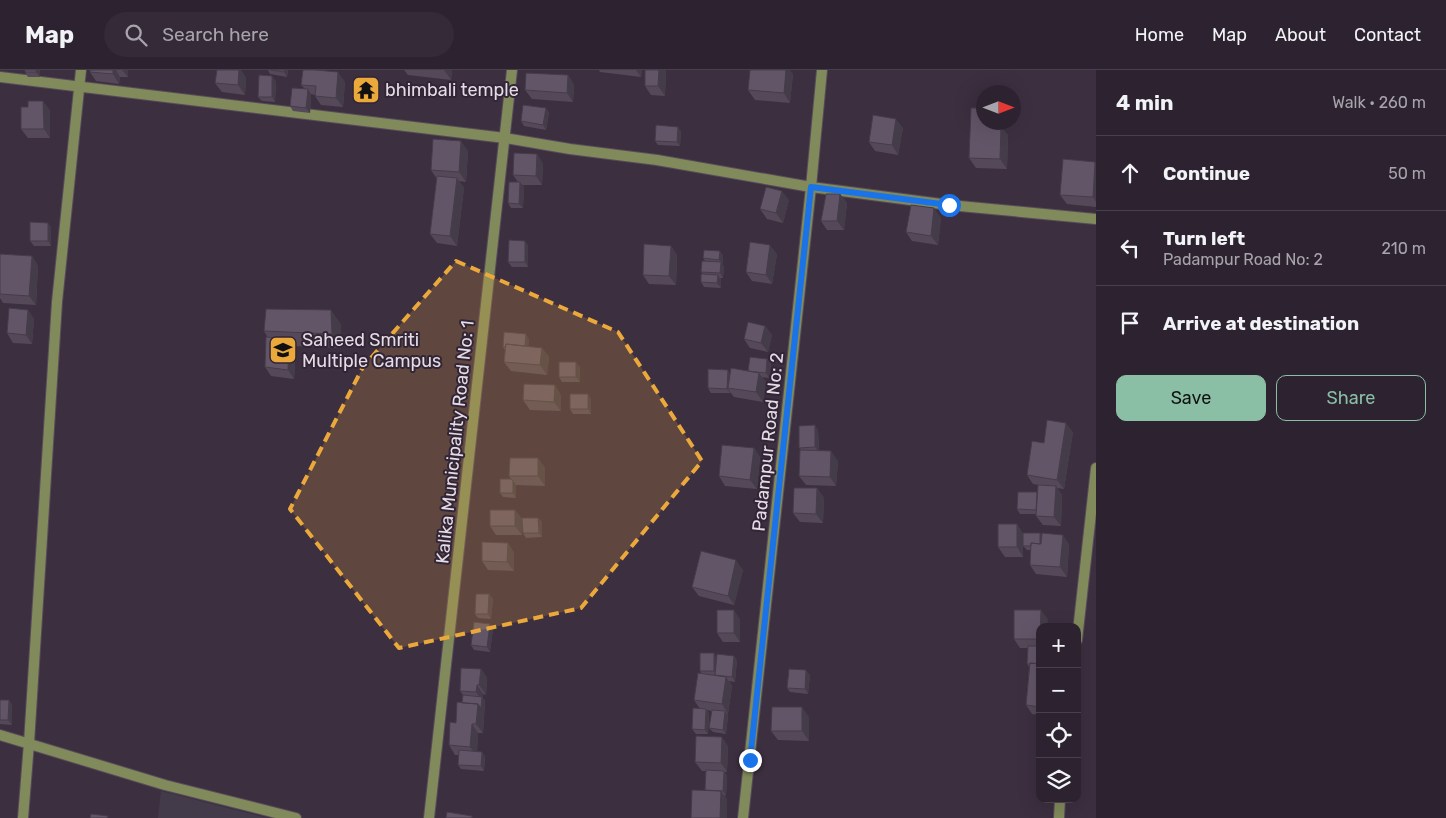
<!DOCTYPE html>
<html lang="en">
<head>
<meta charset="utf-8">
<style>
	:root { --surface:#2d2330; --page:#352b38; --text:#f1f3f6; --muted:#a7a4ab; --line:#48404c; --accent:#8abfa5 }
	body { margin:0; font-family:Rubik,sans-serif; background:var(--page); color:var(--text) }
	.controls { position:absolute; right:15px; bottom:15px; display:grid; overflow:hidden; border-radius:10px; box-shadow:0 5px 20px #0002 }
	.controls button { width:45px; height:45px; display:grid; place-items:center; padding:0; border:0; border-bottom:1px solid var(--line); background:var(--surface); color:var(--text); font:25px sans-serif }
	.compass { position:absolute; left:976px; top:15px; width:45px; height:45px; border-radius:50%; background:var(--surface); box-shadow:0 5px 20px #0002; rotate:90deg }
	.stop { position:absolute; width:15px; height:15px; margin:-11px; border:4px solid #1a73e8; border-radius:50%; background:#fff }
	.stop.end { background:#1a73e8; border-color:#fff; box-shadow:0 1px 5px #0008 }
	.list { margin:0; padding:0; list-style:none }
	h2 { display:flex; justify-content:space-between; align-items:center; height:65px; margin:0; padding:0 20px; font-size:21px }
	h2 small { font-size:16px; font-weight:400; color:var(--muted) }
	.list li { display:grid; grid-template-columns:32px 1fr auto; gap:15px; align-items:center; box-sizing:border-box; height:75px; padding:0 20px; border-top:1px solid var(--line) }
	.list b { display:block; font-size:19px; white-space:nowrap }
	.list p { margin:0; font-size:16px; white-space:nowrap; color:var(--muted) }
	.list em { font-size:16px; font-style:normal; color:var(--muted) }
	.actions { display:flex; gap:10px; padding:15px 20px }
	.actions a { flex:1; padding:11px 0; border:1px solid var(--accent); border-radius:10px; text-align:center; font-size:18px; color:var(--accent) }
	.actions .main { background:var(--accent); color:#111 }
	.icon { flex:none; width:28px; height:28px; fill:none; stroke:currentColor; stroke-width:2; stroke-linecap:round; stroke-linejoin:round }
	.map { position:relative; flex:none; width:1096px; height:748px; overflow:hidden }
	header { display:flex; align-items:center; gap:30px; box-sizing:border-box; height:70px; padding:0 25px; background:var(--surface); border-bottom:1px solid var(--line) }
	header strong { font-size:24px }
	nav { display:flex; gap:28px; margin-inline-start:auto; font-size:18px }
	.search { width:350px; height:45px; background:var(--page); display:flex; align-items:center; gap:12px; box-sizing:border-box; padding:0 18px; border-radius:28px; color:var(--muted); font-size:19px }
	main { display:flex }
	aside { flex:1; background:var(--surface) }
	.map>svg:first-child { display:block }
</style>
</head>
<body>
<header>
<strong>Map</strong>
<div class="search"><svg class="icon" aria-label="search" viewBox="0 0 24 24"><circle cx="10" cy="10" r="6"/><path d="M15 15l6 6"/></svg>Search here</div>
<nav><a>Home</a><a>Map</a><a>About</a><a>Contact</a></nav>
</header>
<main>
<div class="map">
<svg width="1096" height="748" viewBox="0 0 1096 748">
	<rect width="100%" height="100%" fill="#3c2f40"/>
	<path fill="#443b4a" d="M161 721 267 748H158Z"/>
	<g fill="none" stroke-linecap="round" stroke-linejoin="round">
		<g stroke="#574b5b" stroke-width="12">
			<path id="minor" d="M0 7 505 68 570 79 657 90 811 117 949 135 1096 149
				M1077 570 1096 398
				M0 665 165 715 296 748
				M23 748 29 673 57 232 81 0
				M743 748 811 117 822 0
				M1059 748 1060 729"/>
		</g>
		<g stroke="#574b5b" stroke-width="12">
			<path id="tertiary" d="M429 748 512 0"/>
		</g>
		<use href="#minor" stroke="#818a5a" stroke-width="10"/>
		<use href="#tertiary" stroke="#818a5a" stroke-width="10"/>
	</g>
	<path fill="#554959" d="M40 0V7H28L25 2Z
		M90 0H128V7H120L119 14 96 11 90 2Z
		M268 0H288L287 7 270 4Z
		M404 0H452L451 10 408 5Z
		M599 0H642L641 7 600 2Z
		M666 0 665 26 651 25 645 16Z
		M793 4 790 33 755 30 748 20Z
		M568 5 574 15 573 32 532 29 525 20Z
		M246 7 245 25 222 22 215 13Z
		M276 11 275 32 262 31 258 27Z
		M345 12 343 37 321 35 315 26V25L311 24 310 43 293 41 290 36 305 19 301 15Z
		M546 38 549 43 546 60 524 56 521 51Z
		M50 40V68H28L21 59Z
		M995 56 1008 65 1007 99 976 98 969 88Z
		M903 58 898 85 875 81 869 72Z
		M681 61 680 76 658 75 655 71Z
		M468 81 466 112 459 111 464 118 457 176 437 173 430 164 437 109 431 100Z
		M543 93 542 115H522L524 117 523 138H511L508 133 518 112 513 105Z
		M1096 93V137L1067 134 1060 125Z
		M840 124 847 133 844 160H827L821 151Z
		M789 130 783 153 767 149 760 139Z
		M941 148 938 175 912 171 906 162Z
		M51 157V176H34L30 171Z
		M528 175V197H512L508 192Z
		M671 176 677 185 676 215 649 214 643 205Z
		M720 181 723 186 722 194 724 197 723 208H720L721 210V218L704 217 701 212 703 204 701 202 705 191 703 188Z
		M0 184 32 186 38 196 36 235 3 233 0 228Z
		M777 184 772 214 752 211 746 202Z
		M28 240 34 249 32 274 13 273 7 263Z
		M341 254V278L294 276 296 278 294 309 271 306 265 297 268 268 264 261Z
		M765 256 772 265 768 282 750 278 744 269Z
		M529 269 528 277 542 278 549 287 547 305 511 301 504 292 505 280 503 277Z
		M767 289 771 293 769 308 762 307 766 312 763 332 734 327 730 322V323H711L708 318 748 301Z
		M580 297V312H562L559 307Z
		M561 325V341L530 340 523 330Z
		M591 329V344H573L570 339Z
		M818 360 819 381 838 391 836 416 806 415 799 406 801 380 799 378Z
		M1073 362 1064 419 1057 418 1062 425 1061 456 1043 455 1036 446V444H1020L1017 439 1038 424 1039 415 1033 414 1027 405 1044 373Z
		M754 378 760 387 757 419 725 416 719 406Z
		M538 388 545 398V416L516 415V428L503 427 500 423 511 409 509 406Z
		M817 418 824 428 823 453 800 452 793 443Z
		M515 440 522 449V465H496L490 456Z
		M538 448 542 452V467L526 468 523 463Z
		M1017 454 1023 464V487H1005L998 477Z
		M1040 463 1042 466 1069 474 1067 507 1036 504 1030 495 1031 480H1027L1023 476Z
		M514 482V501L488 500 482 491Z
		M743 500 734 535 699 526 692 517Z
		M489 524 493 529 491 549 478 548 475 544Z
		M740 549V572H723L717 563Z
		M1048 549 1040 557V645L1032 644 1026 635 1029 597 1027 594 1028 578H1020L1014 569Z
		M493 559 490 582 474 580 471 575Z
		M717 588 737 590 735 612 729 611 732 616 728 644 727 643 728 646 726 664 713 662 709 658 712 641 707 640 709 644 708 664H696L692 659 700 639 694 630 701 603 700 601Z
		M481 599 487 608 486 625 483 624V628L485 631 483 663H478L477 682H482L485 687 484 701 461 699 458 695 459 685H455L449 675 462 633 463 625 460 621Z
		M810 605 808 624 790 622 787 618Z
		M0 630H9L12 635V655L0 654Z
		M809 647V671L778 670 771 661Z
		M728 676 727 702H724L727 706 726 726 724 725 727 730 705 720 706 701H702L695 692Z"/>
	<path fill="#453c49" d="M36 0H40V7L36 2Z
		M113 0H116L120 7 119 14 113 4Z
		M122 0H128V7Z
		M239 0H241L246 7 245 25 238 15Z
		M284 0H288L287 7 284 2Z
		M444 0H452L451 10Z
		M636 0H642L641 7Z
		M659 0H666L665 26 658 16Z
		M786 0H790L793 4 790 33 784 23Z
		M338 2 345 12 343 37 336 28Z
		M568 5 574 15 573 32 567 23Z
		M272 6 276 11 275 32 272 27Z
		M308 19 311 24 310 43 306 38Z
		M43 31 50 40V68L44 59Z
		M546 38 549 43 546 60 543 55Z
		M896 49 903 58 898 85 892 75Z
		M988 52H995L994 65 988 56Z
		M1001 56 1008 65 1007 99 1000 89Z
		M678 57 681 61 680 76 677 72Z
		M461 71 468 81 466 112 459 102Z
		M537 84 543 93 542 115 536 106Z
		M1095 92 1096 93V132L1093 127Z
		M457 108 464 118 457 176 450 166Z
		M520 112 524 117 523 138 519 134Z
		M782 121 789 130 783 153 776 143Z
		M840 124 847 133 844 160 837 151Z
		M934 138 941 148 938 175 931 166Z
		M48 153 51 157V176L48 171Z
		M525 171 528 175V197L525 192Z
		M770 175 777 184 772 214 766 205Z
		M671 176 677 185 676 215 669 206Z
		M720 181 723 186V194L719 190Z
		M32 186 38 196 36 235 29 226Z
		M721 192 724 197 723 208 720 203Z
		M718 205 721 210V218L717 213Z
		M28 240 34 249 32 274 26 265Z
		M331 240 341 254V278L332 264Z
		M765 256 772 265 768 282 761 273Z
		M526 264 529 269 528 284 525 279Z
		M289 269 296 278 294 309 288 300Z
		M542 278 549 287 547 305 540 295Z
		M767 289 771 293 769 308 766 303Z
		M576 292 580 297V312L576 307Z
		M728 300 731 305 728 318 730 322V323L727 319Z
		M759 303 766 312 763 332 756 322Z
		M555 315 561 325V341L554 332Z
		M588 324 591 329V344L588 339Z
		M1066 353 1073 362 1064 419 1057 410Z
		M815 355 818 360 819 382 815 377Z
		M754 378 760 387 757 419 750 410Z
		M831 381 838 391 836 416 830 407Z
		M538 388 545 398V416L538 406Z
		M513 411 516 415V428L513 423Z
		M1056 416 1062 425 1061 456 1054 447Z
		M817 418 824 428 823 453 816 444Z
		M515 440 522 449V465L515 456Z
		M538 448 542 452V467L539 463Z
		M1017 454 1023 464V487L1017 477Z
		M1040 463 1043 467 1040 476Z
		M1063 465 1069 474 1067 507 1060 497Z
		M508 473 514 482V501L507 492Z
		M736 490 743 500 734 535 728 526Z
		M489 524 493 529 491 549 488 544Z
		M734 540 740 549V572L734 563Z
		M1041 540 1048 549 1047 557H1041Z
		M490 554 493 559 490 582 487 577Z
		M714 583 717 588V606L714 601Z
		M734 586 737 590 735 612 732 607Z
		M481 599 487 608 486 625 479 615Z
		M806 600 810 605 808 624 805 619Z
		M726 607 732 616 728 644 722 634Z
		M477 615 483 624V628L485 631 483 663 476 654 478 634 481 630 476 622Z
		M9 630 12 635V655L8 650Z
		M802 637 809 647V671L802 661Z
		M706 639 709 644 708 664 705 660Z
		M725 641 728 646 726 664 723 660Z
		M472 654 478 663 477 686 470 677Z
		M722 667 728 676 727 702 721 693Z
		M482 682 485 687 484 701 481 696Z
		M724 701 727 706 726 726 723 721Z
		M721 721 727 730V748H720Z"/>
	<path fill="#635568" stroke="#453c49" d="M25 0H36V2H25Z
		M90 0H113V4L90 2Z
		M217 0H239L238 15 215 13Z
		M271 0H284V2Z
		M303 0H315L338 2 336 28 315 26 316 16 301 15Z
		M645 0H659L658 16H645Z
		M750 0H786L784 23 748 20Z
		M526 3 568 5 567 23 525 20Z
		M259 5 272 6V27H258Z
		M292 18 308 19 306 38 290 36Z
		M28 31H43L44 59H21V37H28Z
		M523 35 546 38 543 55 521 51Z
		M971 38H984V52H988V56H1001L1000 89 969 88Z
		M873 45 896 49 892 75 869 72Z
		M656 55 678 57 677 72 655 71Z
		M433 69 461 71 459 102 431 100Z
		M514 83 537 84 536 106 513 105Z
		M1063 89 1095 92 1093 127 1060 125Z
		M437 106 457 108 450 166 430 164Z
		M509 112H520L519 134 508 133Z
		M766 117 782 121 776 143 760 139Z
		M826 124H840L837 151H821Z
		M911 135 934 138 931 166 906 162Z
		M30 152 48 153V171H30Z
		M509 170 525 171V192H508Z
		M750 172 770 175 766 205 746 202Z
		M644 174 671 176 669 206 643 205Z
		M704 180 720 181 719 190 703 188Z
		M0 184 32 186 29 226 0 224Z
		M702 191 721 192 720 203 701 202Z
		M701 204 718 205 717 213 701 212Z
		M9 238 28 240 26 265 7 263Z
		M266 239 331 240 332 264 264 261Z
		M748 252 765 256 761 273 744 269Z
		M504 262 526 264 525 276 506 274 505 277H503Z
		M266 267 289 269 288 300 265 297Z
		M506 274 542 278 540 295 504 292Z
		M750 287 767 289 766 303 748 301Z
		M559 292H576V307H559Z
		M731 298 759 303 756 322 728 318Z
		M708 299 728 300 727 319 708 318Z
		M524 314 555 315 554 332 523 330Z
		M570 324H588V339H570Z
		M1047 350 1066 353 1057 410 1027 405 1032 371 1044 373Z
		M815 355V377L799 378V356Z
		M722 375 754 378 750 410 719 406Z
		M800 380 831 381 830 407 799 406Z
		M510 388H538V406H509Z
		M500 409H511L513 411V423H500Z
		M1038 415 1056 416 1054 447 1036 446Z
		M794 418H817L816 444 793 443Z
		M1018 422H1037L1036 440 1017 439Z
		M490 440H515V456H490Z
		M522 448H538L539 463H523Z
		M998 454H1017V477H998Z
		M1023 463H1040V474L1031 473V476H1023Z
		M1042 463 1063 465 1060 497 1030 495 1031 473 1041 474Z
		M482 472 508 473 507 492 482 491Z
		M701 481 736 490 728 526 692 517Z
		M476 524H489L488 544H475Z
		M717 540H734V563H717Z
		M1014 540H1041L1040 569H1014Z
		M474 552 490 554 487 577 471 575Z
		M1028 576H1040V594L1030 593V594H1027Z
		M700 583H714V601H700Z
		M717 584 734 586 732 607 715 605Z
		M1030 593 1040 594V637L1026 635Z
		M461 598 481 599 479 615H477L476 622 460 621Z
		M789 599 806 600 805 619 787 618Z
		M698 603 726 607 722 634 694 630Z
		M463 625 482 627 481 638 478 634 462 633Z
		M0 630H9L8 650H0Z
		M457 632 478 634 476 654H472L470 677 449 675 450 652 456 653Z
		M772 637H802V661H771Z
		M693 638 706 639 705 660 692 659Z
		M712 640 725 641 723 660 709 658Z
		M696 666 722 667 721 693 695 692Z
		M459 680 482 682 481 696 458 695Z
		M706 700 724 701 723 721 705 720Z
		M692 720 721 721 720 748H691Z
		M447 742 472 746V748H446Z
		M91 744 108 746 107 748H90Z"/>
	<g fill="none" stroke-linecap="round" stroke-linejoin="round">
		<path stroke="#1a73e8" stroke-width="6" d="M750 690 811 117 949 135"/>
	</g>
	<path fill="#eca93b" fill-opacity="0.2" stroke="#eca93b" stroke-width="4" stroke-dasharray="10 6" stroke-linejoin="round" d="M456 191 618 262 702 391 581 538 399 578 290 439 363 297Z"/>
	<defs>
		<g id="temple-square" transform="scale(1.4375)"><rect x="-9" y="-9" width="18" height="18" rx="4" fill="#eca93b" stroke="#322535"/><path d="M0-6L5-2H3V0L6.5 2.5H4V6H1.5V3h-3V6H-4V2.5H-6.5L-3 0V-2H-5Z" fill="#111"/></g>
		<g id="university-square" transform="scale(1.4375)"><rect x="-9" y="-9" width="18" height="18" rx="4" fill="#eca93b" stroke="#322535"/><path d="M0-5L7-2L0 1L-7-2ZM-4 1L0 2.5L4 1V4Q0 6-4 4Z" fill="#111"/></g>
	</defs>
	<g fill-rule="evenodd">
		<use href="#temple-square" x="366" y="20"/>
		<use href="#university-square" x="283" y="280"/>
	</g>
	<g text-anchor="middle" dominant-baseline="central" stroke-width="4" stroke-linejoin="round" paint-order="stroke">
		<g font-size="18" fill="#e4dce6" stroke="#322535" text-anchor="start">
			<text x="385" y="20">bhimbali temple</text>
			<text x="302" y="270">Saheed Smriti<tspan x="302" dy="21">Multiple Campus</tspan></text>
		</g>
		<g font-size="18" fill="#e4dce6" stroke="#322535">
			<text transform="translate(455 372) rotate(-84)">Kalika Municipality Road No: 1</text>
			<text transform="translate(768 372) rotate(-84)">Padampur Road No: 2</text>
		</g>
	</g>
</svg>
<div class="controls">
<button>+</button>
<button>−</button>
<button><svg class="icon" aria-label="locate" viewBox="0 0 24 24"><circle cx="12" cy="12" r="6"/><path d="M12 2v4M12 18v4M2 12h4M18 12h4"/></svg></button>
<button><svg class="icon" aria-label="layers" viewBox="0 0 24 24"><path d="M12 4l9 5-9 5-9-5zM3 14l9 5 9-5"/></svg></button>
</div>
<svg class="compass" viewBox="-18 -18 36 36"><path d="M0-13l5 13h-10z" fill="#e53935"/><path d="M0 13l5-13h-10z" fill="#a7a4ab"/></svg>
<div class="stop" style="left:949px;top:135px"></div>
<div class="stop end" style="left:750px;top:690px"></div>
</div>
<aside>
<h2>4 min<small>Walk · 260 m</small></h2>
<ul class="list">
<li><svg class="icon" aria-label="ahead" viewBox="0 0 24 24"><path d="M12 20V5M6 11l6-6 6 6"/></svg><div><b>Continue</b></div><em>50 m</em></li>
<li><svg class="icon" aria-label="left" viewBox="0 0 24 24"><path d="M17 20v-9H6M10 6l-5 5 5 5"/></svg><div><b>Turn left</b><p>Padampur Road No: 2</p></div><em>210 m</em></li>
<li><svg class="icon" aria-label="arrive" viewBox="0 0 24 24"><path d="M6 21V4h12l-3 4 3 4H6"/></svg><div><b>Arrive at destination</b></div></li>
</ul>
<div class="actions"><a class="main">Save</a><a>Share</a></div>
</aside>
</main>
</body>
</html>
